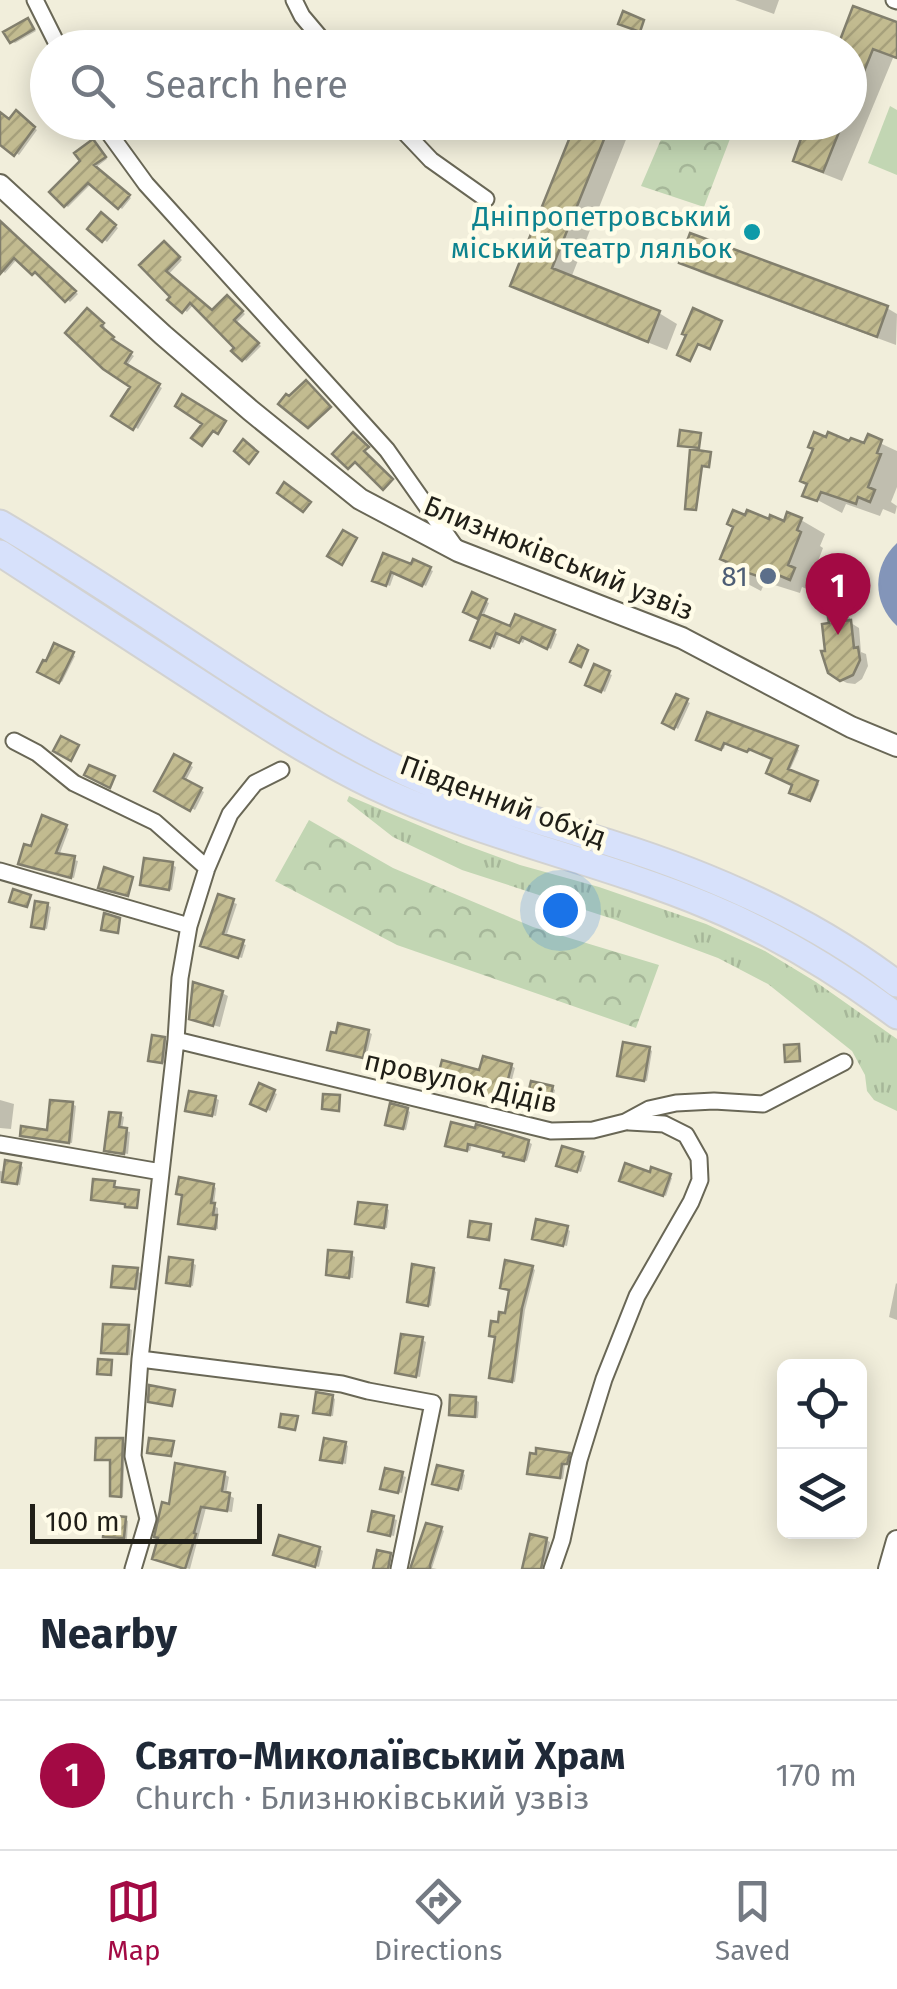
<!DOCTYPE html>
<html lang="en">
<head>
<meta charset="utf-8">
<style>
	:root { --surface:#fff; --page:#f6f6f7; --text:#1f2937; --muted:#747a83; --line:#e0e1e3; --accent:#a30a44 }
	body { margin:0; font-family:"Fira Sans",sans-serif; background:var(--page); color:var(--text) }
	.controls { position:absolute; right:30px; bottom:30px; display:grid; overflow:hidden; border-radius:15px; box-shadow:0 5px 25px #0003 }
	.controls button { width:90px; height:90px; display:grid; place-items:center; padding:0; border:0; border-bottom:2px solid var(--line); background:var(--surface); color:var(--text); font:50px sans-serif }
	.scale { position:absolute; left:30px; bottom:25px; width:232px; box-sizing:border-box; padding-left:10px; border:5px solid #201f18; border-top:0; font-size:28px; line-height:35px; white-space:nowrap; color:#201f18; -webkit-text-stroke:8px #fffce8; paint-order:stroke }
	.you { position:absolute; left:560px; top:910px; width:35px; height:35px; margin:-25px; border:8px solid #fff; border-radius:50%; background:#1a73e8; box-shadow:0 0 0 15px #1a73e833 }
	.badge { display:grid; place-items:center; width:65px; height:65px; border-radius:50%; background:var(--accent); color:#fff; font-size:32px; font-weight:700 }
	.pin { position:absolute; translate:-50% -82px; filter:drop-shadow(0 2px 5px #0008) }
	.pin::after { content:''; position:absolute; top:52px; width:35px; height:30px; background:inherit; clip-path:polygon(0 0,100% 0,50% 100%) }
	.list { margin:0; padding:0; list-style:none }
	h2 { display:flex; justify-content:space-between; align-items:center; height:130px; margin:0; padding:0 40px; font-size:42px }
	h2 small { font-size:32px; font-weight:400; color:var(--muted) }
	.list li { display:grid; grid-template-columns:65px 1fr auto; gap:30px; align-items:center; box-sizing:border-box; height:150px; padding:0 40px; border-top:2px solid var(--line) }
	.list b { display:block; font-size:38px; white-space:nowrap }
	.list p { margin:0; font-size:32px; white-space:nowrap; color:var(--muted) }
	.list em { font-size:32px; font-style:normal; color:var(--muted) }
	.icon { flex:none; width:55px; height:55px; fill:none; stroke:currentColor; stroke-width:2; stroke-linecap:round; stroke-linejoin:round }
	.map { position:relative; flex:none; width:897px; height:1569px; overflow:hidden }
	.search { position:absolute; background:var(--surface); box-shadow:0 5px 25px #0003; left:30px; right:30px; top:30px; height:110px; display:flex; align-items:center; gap:25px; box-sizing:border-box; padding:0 35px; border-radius:55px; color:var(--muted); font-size:38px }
	.sheet { height:280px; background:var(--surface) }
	nav { display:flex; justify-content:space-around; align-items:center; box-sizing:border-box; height:140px; border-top:2px solid var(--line); background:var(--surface); font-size:28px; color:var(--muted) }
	nav a { display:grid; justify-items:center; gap:5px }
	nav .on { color:var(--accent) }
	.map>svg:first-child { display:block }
</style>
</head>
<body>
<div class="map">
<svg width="897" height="1569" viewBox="0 0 897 1569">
	<defs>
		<pattern id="grass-tufts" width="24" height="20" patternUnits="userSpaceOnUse" patternTransform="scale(2.5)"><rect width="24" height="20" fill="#c2d6b3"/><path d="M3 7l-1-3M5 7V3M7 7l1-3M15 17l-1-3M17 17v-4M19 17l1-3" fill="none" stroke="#a6b799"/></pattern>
		<pattern id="forest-crowns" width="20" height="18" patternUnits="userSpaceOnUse" patternTransform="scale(2.5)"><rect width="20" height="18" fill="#c2d6b3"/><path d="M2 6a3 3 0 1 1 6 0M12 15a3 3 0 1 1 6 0" fill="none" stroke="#a6b799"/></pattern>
		<pattern id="building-hatch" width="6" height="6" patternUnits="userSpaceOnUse" patternTransform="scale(2.5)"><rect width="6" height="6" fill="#c2bb90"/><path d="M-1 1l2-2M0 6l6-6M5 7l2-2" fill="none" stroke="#a6a07b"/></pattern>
	</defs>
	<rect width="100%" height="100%" fill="#f1eedb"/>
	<path fill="url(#grass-tufts)" d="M349 796 463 844 520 865 599 887 706 924 765 951 816 982 897 1039V1111L874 1100 867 1091 865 1075 852 1051 768 984 718 958 616 920 462 870 393 837 347 801Z"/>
	<path fill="url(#forest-crowns)" d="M668 123H736L704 207 641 186Z
		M309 820 393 868 533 927 659 965 636 1028 397 945 275 881Z"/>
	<path fill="#c2d6b3" d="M890 106 897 110V175L868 163Z"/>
	<path fill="#8395b9" d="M897 543V626C872 603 872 566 897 543Z"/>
	<path fill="#0003" d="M735 0H779L774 14Z
		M28 20 36 31 15 43 11 41Z
		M897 25V59L893 58 842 181 814 170 796 159 810 122H850V48Z
		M0 114 10 122 19 115 37 130 19 155 1 142Z
		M578 122H633L571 278 659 313 677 324 667 350 532 296 513 285Z
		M97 144 107 159 95 168 131 198 122 209 92 183 68 207 65 205Z
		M105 217 118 228 107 242 90 229Z
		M0 219 12 230 10 232 78 294 70 302 39 272 37 275 34 273 18 258 5 273 0 269Z
		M692 236 887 308 897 314 896 345 701 273 682 262Z
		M168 246 182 260 168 275 213 313 231 300 245 314 236 323 261 346 246 361 237 348 194 304 187 312 184 310 143 265Z
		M91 313 105 326 102 330 116 340 114 343 134 356 126 367 162 388 138 429 115 415 133 386Z
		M869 438 897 451V487L891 502 897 506 895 514 883 509 880 516 846 504 842 513 806 494 866 446Z
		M747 518 785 524 801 520 825 534 820 546 823 548 811 580 817 584 814 592 802 587 800 593 765 582 761 591 725 572Z
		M384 557 412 568 414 562 433 571 426 586 395 572 390 586 375 580Z
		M473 595 489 603 483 617 511 629 544 627 557 634 551 649 526 637 523 643 500 633 494 648 473 638 482 619 466 611Z
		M842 613 850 618 851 623 859 628 861 652 866 654 868 666 862 679 855 684 847 683 837 678 832 625Z
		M55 647 75 656 62 682 40 671 47 665Z
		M595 668 612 675 605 692 588 684Z
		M677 697 690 703 678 729 666 722Z
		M708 715 799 750 789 772 819 784 812 800 792 792 795 784 776 759 751 748 750 752 726 742 724 749 699 739Z
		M175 757 193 767 185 782 204 792 195 810 157 790Z
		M66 827 69 829 59 856 78 861 74 878 24 865 32 849Z
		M172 865 176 867 172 890 146 886Z
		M220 897 237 904 226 937 246 945 242 958 207 947Z
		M47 905 51 907 47 929 37 927Z
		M222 993 228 996 220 1027 198 1021Z
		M368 1032 372 1034 366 1058 333 1050Z
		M164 1039 168 1041 165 1063 155 1062Z
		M649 1049 652 1051 647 1081 623 1077Z
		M511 1066 515 1068 510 1087 502 1085 499 1098 442 1084Z
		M260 1086 277 1094 270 1111 253 1103Z
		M552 1088 555 1090 551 1107 533 1103Z
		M215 1098 219 1100 216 1116 191 1112Z
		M0 1100 14 1104 11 1129 0 1128Z
		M72 1104 76 1106 72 1143 26 1137 50 1133Z
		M407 1110 410 1112 406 1130 391 1126Z
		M120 1115 124 1117 122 1130 130 1132 128 1154 111 1151Z
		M453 1125 528 1142 532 1144 527 1161 510 1156 507 1153 472 1144 470 1151 451 1147Z
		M582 1154 586 1156 581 1172 563 1167Z
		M20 1165 23 1167 20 1185 0 1181V1171L6 1172Z
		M653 1170 672 1178 666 1196 624 1181 651 1175Z
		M213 1186 216 1188 214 1206 218 1208V1229L184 1225Z
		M386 1208 389 1210 387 1228 361 1225Z
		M567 1229 570 1231 567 1246 538 1240Z
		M351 1255 355 1257 353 1278 332 1276Z
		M192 1263 196 1265 193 1286 172 1283Z
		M532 1268 535 1270 525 1310 515 1382 495 1379 500 1324Z
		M433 1270 436 1272 431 1306 413 1303Z
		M137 1271 140 1273 139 1290 117 1287Z
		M896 1283 897 1284V1320L889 1317Z
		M128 1328 132 1330 130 1355 103 1352Z
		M422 1340 426 1342 420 1377 401 1374Z
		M332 1397 335 1399 333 1416 319 1414Z
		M476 1400 479 1402 478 1418 451 1414Z
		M122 1441 125 1443 123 1497H116L113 1495V1461L98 1459Z
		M345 1444 348 1446 346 1464 323 1459Z
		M569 1455 572 1457 570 1465 565 1464 563 1479 533 1475 538 1456Z
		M387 1471 406 1477 402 1493 386 1490Z
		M462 1473 465 1475 462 1490 439 1485Z
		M224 1474 229 1477 226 1494 234 1498 232 1512 206 1508 190 1569 159 1561 171 1507Z
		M374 1514 397 1520 394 1536 375 1532Z
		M125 1519 128 1521 127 1539 106 1536Z
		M441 1529 444 1531 432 1568 437 1569H413Z
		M546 1540 550 1542 545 1569H525Z
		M320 1549 323 1551 319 1567 279 1555Z"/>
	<path fill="url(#building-hatch)" stroke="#827f6d" stroke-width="2.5" d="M853 6 897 22V58L873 49 850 106V48H837Z
		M623 11 644 20 640 32 618 24Z
		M28 18 34 29 10 43 3 32Z
		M16 110 35 127 14 156 0 145V112L9 119Z
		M576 122H611L552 268 660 311 648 342 510 286Z
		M807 122H843L823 172 793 161Z
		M93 139 106 157 94 165 130 195 118 209 88 183 64 207 49 192 80 161 74 153Z
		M101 212 116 225 102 242 87 229Z
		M0 221 76 291 65 302 35 272 32 275 14 258 0 274Z
		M690 233 888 306 877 337 679 263Z
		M164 241 180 257 166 271 212 310 227 295 243 311 234 320 259 343 242 361 231 351 234 348 190 303 182 313 167 300 170 297 139 265Z
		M87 308 104 323 101 326 114 337 112 339 132 352 125 363 160 384 133 430 111 416 130 387 103 369 65 333Z
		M693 308 722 321 710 349 698 344 690 361 677 355 686 335 682 334Z
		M306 380 331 407 308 428 278 404 286 394 289 396Z
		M182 394 226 421 218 434 213 431 202 446 191 438 202 424 175 406Z
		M680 430 701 433 699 448 678 446Z
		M353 432 369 447 364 451 393 479 383 490 355 462 348 469 332 454Z
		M814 432 826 437 828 432 849 441 851 438 864 443 868 434 882 440 877 453 881 454 868 487 875 490 870 502 858 497 856 504 821 492 817 501 802 496 807 484 800 481 813 449 808 447Z
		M243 439 258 452 249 464 234 451Z
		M690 449 711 452 709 467 702 466 696 510 685 509Z
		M284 482 311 502 303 512 277 493Z
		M733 510 745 515 747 510 769 519 770 515 784 521 787 512 802 518 797 530 801 532 788 565 795 568 790 580 778 575 775 582 740 570 737 579 722 573 727 562 720 559 733 527 727 524Z
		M343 530 357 538 342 565 327 556Z
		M383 553 411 564 413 559 431 567 422 586 391 572 386 586 372 581Z
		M472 592 487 599 478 619 463 612Z
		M842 610 843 621 851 620 854 648 858 647 860 660 853 675 840 681 828 673 821 651H825L822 624 829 623 827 612Z
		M481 614 510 626 515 614 555 630 547 649 522 637 519 643 496 633 490 648 470 640Z
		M54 643 74 652 59 683 37 672 43 660 46 661Z
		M578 645 588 650 581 667 570 662Z
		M594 664 610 671 601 692 585 685Z
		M676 694 688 699 674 729 662 723Z
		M707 712 798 746 788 769 818 781 810 801 789 793 792 785 766 773 772 759 749 749 747 752 724 743 721 750 696 740Z
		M61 736 79 745 71 761 53 751Z
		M174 754 191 763 183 778 202 788 190 811 154 791Z
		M89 765 115 776 110 788 84 775Z
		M42 815 67 825 56 853 75 856 71 878 18 864 24 844 31 846Z
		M144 858 173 862 169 890 140 885Z
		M104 867 133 877 128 896 98 888Z
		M13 889 31 895 27 907 9 902Z
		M218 894 234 899 223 934 244 940 238 958 200 946Z
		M35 901 48 903 44 929 31 927Z
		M104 913 120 918 118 933 101 930Z
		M193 982 223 991 213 1026 189 1019Z
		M338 1023 369 1030 363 1058 327 1050 331 1032 336 1033Z
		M152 1035 165 1037 162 1063 148 1061Z
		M623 1042 650 1047 644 1081 617 1076Z
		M799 1044 800 1061 785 1062 784 1045Z
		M483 1056 512 1064 506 1087 499 1085 495 1098 436 1083 442 1060 479 1070Z
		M531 1081 553 1086 548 1107 526 1102Z
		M259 1083 275 1090 266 1111 250 1104Z
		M189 1091 216 1096 212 1116 185 1111Z
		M323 1094 340 1095 339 1111 322 1109Z
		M50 1100 73 1102 69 1143 20 1136 21 1126 47 1130Z
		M390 1103 408 1108 403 1129 385 1125Z
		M109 1112 121 1113 119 1127 127 1128 124 1154 104 1151Z
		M451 1122 475 1128 476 1124 529 1140 524 1161 503 1156 504 1153 468 1144 467 1151 445 1146Z
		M562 1146 583 1152 577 1172 556 1166Z
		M5 1160 21 1163 17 1184 2 1182Z
		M625 1163 650 1172 651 1167 671 1174 663 1196 619 1181Z
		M179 1177 214 1184 211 1203H215L213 1215H217L215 1229 178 1224 182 1195 176 1194Z
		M93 1179 115 1181 114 1187 139 1190 137 1208 125 1207V1204L91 1200Z
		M358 1202 387 1205 384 1228 355 1224Z
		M536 1219 568 1226 563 1246 532 1239Z
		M470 1221 491 1224 489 1240 468 1237Z
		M328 1250 352 1252 349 1278 326 1275Z
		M169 1257 193 1260 190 1286 166 1283Z
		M505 1260 533 1266 522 1308 512 1382 489 1378 495 1337 489 1336 491 1321 498 1322 499 1312 505 1313 509 1290 500 1288Z
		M412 1264 434 1268 428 1306 407 1302Z
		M113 1266 138 1268 135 1289 111 1287Z
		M103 1324 129 1325 127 1354 101 1353Z
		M401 1334 423 1337 416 1377 395 1373Z
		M98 1359 112 1360 111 1375 97 1374Z
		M149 1385 175 1390 172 1406 148 1402Z
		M316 1392 333 1395 330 1415 313 1413Z
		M450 1395 476 1397 475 1417 449 1415Z
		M281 1414 298 1416 295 1430 279 1427Z
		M96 1438H123L121 1497 110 1496V1460H95Z
		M149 1438 174 1441 171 1456 147 1453Z
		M324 1438 346 1442 342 1463 320 1460Z
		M536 1448 570 1453 567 1464H562L560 1478 527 1474 530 1453 536 1454Z
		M175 1463 225 1472 222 1491 230 1493 227 1511 201 1507 194 1533 196 1534 185 1569 152 1559 158 1538 154 1537 159 1515 162 1502 169 1504Z
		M437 1465 463 1471 458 1490 432 1484Z
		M385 1468 403 1472 398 1493 380 1489Z
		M372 1511 394 1516 390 1536 368 1531Z
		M105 1515 126 1517 124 1538 103 1537Z
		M426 1523 442 1527 430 1565V1569H410Z
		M530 1534 547 1538 541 1569H522Z
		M279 1535 320 1547 315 1567 273 1555Z
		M377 1550 391 1553 388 1569H373Z"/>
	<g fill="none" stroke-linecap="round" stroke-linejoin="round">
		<g stroke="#696756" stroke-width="19">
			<path id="minor" d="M35 0 59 48
				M294 0 302 16 329 48
				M894 0 897 1
				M101 122 146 184 387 450 456 548
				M395 122 431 160 486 199
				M14 741 37 753 74 783 155 822 207 868
				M0 871 189 926
				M176 1040 551 1131 593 1130 625 1122 649 1109 676 1103 714 1101 763 1104 844 1062
				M0 1144 161 1172
				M140 1359 342 1384 368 1391 433 1403 399 1569
				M133 1569 148 1519 133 1456 140 1359 176 1040 180 978 189 926 207 868 230 814 255 783 281 770
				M552 1569 562 1540 579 1460 604 1379 637 1296 691 1202 700 1180 699 1158 686 1135 664 1124 629 1122"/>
		</g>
		<g stroke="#696756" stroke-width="24">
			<path id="tertiary" d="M0 185 163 335 250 410 360 499 458 551 682 638 851 727 897 746
				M889 1569 897 1541"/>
		</g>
		<g stroke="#d2d2d1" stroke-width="29">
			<path id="primary" d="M0 523C82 571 162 626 242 678 295 712 349 746 406 773 472 804 544 822 613 844 715 876 812 919 897 984
				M0 553C66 596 131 638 197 681 254 718 311 756 373 786 480 837 598 860 708 906 776 934 838 972 897 1016"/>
		</g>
		<use href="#minor" stroke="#fff" stroke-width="15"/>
		<use href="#tertiary" stroke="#fff" stroke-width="20"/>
		<use href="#primary" stroke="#d7e1fb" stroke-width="25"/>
	</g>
	<circle fill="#0f9aa8" stroke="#fffce8" stroke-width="4" cx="752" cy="232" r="10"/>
	<circle fill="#5c6f8a" stroke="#fffce8" stroke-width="4" cx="768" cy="576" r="10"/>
	<g text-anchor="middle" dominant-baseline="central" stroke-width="9" stroke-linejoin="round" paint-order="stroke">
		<g font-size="28" fill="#0d838f" stroke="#fffce8" text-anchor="end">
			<text x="732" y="216">Дніпропетровський<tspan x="732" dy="32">міський театр ляльок</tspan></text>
		</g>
		<g font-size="28" fill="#201f18" stroke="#fffce8">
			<text transform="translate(559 558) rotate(22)">Близнюківський узвіз</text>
			<text transform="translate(503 801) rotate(20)">Південний обхід</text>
			<text transform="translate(461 1082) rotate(13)">провулок Дідів</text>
		</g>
		<g font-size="28" fill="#4e5e75" stroke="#fffce8" text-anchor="end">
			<text x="748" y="576">81</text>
		</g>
	</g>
</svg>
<div class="controls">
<button><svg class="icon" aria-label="locate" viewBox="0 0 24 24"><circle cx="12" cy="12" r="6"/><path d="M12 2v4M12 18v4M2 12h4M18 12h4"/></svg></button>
<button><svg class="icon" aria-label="layers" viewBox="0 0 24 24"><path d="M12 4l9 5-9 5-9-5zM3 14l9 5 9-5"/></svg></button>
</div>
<div class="scale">100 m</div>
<div class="you"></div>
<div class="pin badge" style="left:838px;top:635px">1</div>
<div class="search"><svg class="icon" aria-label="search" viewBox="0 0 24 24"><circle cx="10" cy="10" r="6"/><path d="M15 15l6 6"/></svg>Search here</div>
</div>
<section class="sheet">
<h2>Nearby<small></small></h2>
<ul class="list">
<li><span class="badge">1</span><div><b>Свято-Миколаївський Храм</b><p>Church · Близнюківський узвіз</p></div><em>170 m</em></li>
</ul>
</section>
<nav>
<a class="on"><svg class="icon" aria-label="map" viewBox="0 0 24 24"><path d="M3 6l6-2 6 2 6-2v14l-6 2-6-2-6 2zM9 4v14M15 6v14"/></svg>Map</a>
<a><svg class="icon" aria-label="directions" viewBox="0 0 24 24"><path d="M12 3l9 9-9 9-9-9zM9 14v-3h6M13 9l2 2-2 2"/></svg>Directions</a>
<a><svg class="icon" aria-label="saved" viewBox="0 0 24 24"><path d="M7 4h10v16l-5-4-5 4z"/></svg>Saved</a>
</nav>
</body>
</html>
